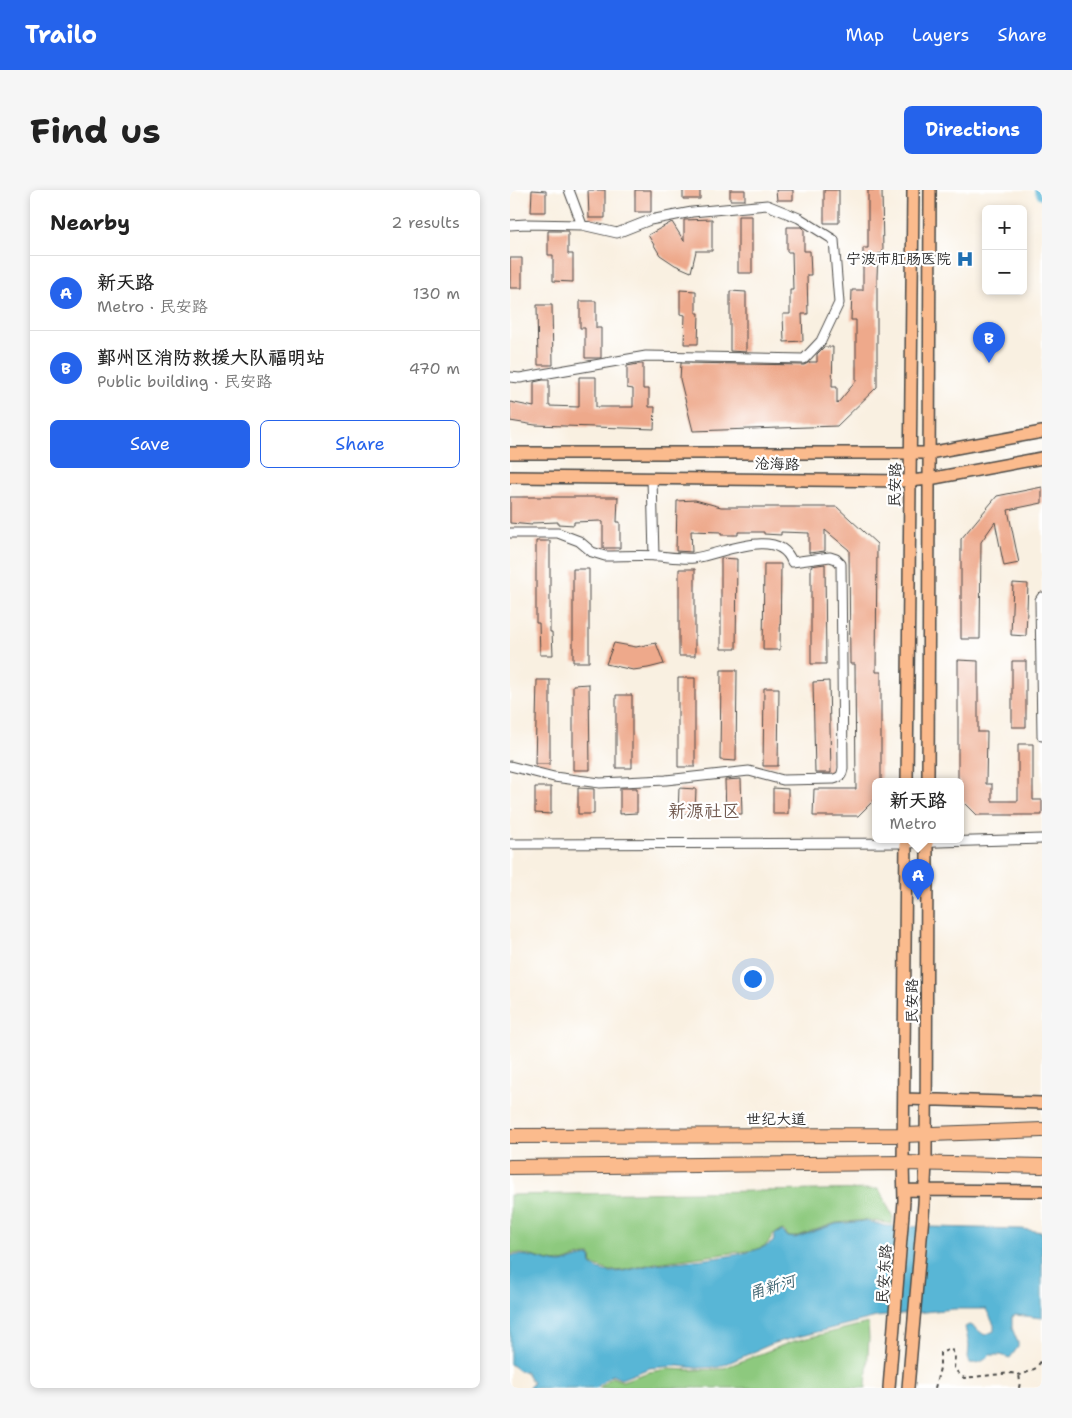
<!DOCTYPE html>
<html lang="en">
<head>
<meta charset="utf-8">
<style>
	:root { --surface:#fff; --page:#f6f6f6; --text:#222; --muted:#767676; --line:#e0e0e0; --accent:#2563eb }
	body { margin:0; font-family:"Shantell Sans","LXGW WenKai TC",sans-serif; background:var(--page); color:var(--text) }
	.controls { position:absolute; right:15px; top:15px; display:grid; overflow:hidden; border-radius:8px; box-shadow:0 2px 8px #0003 }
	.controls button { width:45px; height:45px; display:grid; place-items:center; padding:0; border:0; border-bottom:1px solid var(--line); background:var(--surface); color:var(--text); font:25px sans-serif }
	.you { position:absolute; left:242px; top:788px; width:18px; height:18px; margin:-12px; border:4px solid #fff; border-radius:50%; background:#1a73e8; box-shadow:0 0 0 8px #1a73e833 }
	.badge { display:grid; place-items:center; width:32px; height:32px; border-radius:50%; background:var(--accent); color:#fff; font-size:16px; font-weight:700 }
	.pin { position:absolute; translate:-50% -41px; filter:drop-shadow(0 1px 2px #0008) }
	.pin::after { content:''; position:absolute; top:26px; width:18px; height:15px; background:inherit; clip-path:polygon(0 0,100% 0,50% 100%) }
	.popup { position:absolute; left:362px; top:588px; width:92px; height:65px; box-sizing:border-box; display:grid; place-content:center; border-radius:8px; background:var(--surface); filter:drop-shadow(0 1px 4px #0005); font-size:16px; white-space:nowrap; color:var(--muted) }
	.popup b { font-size:19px; color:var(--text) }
	.popup::after { content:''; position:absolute; left:50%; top:100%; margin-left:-10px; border:10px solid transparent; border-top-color:var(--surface) }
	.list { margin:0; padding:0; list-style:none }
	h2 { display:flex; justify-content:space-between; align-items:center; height:65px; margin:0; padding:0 20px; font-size:21px }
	h2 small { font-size:16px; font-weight:400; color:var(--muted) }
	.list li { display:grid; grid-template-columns:32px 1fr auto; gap:15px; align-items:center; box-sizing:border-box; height:75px; padding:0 20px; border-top:1px solid var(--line) }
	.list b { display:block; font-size:19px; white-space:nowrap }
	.list p { margin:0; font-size:16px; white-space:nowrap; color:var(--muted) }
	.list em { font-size:16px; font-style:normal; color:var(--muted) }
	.actions { display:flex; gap:10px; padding:15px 20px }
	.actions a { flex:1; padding:11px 0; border:1px solid var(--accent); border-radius:8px; text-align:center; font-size:18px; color:var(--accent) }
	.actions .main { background:var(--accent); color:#fff }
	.map { position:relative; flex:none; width:532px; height:1198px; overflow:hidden; border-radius:8px }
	header { display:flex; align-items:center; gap:30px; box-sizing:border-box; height:70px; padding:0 25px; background:var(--accent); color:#fff }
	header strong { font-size:24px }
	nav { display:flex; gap:28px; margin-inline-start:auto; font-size:18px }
	.intro { display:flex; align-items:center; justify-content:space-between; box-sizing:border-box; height:120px; padding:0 30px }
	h1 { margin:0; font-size:35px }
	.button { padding:12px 22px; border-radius:8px; background:var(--accent); color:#fff; font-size:18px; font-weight:700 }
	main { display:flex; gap:30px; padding:0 30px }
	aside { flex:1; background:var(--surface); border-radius:8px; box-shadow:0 2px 8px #0003 }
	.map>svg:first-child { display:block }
</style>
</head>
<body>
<header>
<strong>Trailo</strong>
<nav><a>Map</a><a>Layers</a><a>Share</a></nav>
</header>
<div class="intro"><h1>Find us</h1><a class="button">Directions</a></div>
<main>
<aside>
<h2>Nearby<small>2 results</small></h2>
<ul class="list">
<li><span class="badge">A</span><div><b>新天路</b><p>Metro · 民安路</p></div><em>130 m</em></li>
<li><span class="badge">B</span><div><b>鄞州区消防救援大队福明站</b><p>Public building · 民安路</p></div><em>470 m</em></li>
</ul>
<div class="actions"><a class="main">Save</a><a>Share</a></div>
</aside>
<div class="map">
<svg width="532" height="1198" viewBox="0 0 532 1198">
	<rect width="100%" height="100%" fill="#fff"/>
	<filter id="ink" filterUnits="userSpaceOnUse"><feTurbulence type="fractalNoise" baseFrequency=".02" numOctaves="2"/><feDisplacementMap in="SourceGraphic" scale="10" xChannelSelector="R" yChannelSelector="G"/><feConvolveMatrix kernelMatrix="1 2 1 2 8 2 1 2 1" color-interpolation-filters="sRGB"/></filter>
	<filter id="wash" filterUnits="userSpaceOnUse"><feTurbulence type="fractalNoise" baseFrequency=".0096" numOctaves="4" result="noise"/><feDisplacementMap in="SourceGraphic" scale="20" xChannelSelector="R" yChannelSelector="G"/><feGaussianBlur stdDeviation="1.12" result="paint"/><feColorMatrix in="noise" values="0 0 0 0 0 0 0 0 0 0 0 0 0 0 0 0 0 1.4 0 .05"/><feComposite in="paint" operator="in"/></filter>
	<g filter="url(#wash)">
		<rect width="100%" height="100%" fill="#f9f0e1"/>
		<path fill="#8dc97e" stroke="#5c7a54" d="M369 999 383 1027 382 1034 357 1030 326 1033 285 1047H279L273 1040 263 1044C260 1054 255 1056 245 1060L145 1073 115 1080 100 1081 82 1075 81 1065C68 1064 60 1071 51 1072 32 1072 19 1061 0 1064V1005Z
			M358 1133 359 1148 356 1198H89L102 1187 112 1191 139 1182 158 1179 183 1180 211 1179 281 1152Z"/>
		<path fill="#58b6d6" stroke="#427080" d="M356 1031 376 1036 512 1039 532 1042V1128L506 1125 502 1127V1138L508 1153V1157L500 1168 490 1165H480C474 1171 469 1174 460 1173L458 1168 459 1155 455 1137 459 1135C465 1136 469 1142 475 1145L484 1141V1135L476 1119H444L366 1127 264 1153 209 1177 187 1178 168 1176 140 1178 111 1189 102 1185 86 1198H18L23 1193 16 1182 9 1181 0 1174V1066C17 1062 33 1072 50 1073 57 1073 69 1066 80 1066L81 1075C86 1079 95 1082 102 1082 117 1082 132 1076 147 1074 176 1070 241 1068 263 1052L265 1044 272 1041 278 1047 285 1048 326 1034Z"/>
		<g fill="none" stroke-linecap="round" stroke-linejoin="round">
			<path stroke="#58b6d6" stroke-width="10" d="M529 0 532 5"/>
		</g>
		<g id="blocks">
			<path fill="#eea98b" d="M22 0 36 1V22H21Z
				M78 0H95V28H79Z
				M125 0H141V22H125Z
				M173 0H190V9H173Z
				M220 0H235V10H220Z
				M266 0H283V10H267Z
				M314 0H329V33H314Z
				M358 0H372L373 63 368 64 367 86V197L327 236 183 241 170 189 171 173 294 175 300 172H307V164L314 157H323L322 197H327V214L346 191V130H341L342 100H353V58H358Z
				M228 26H242V83H228Z
				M202 29V61H186L181 82 165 75 150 65 138 45 162 32 174 51V30Z
				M277 37H292L294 39V61H300L301 85H297L298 124H292L293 151 274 152 273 124H280V100H283L282 62H277Z
				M38 41H58V64H63V92L43 91V65H38Z
				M0 68H12V98H0Z
				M170 100 186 101V123H189L188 154H174L175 125 170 124Z
				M220 101 236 102V162L220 161Z
				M70 111H86V138H91V168H75V138H70Z
				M27 115H42L43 175H28Z
				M128 174H133V199H139V217H145L144 239 25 235 0 231V212L24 217V192L33 190H39V216L69 217V187H86V217H123V199L117 198V176Z
				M532 297V313L498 320 509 373 494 376 485 332 471 352 470 449H451V349L487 306Z
				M0 307H108L107 332H110V358H93V332L90 331 64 332V335L48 334V332L22 333V335L0 333Z
				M185 310 211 317H327L367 354 366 482H371V591H366V608L348 626H303L304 599H346L345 474H340L339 360 315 340V361L299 363V343L271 342V345L254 344V342H228V345H211V342L181 341 182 362 166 361 167 311Z
				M26 351H40V442H42L43 465H30L29 433H26Z
				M211 368 227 369 226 459H211Z
				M254 374H271L270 460H253Z
				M315 374 316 474H301V376Z
				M63 379H79V472H63Z
				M169 379H185V466H169Z
				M503 393 518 394 516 446 501 445Z
				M104 453 126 457 146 453 154 474 138 478 123 480 96 474Z
				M448 470 468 471V542H477L476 594H482V611H508V554H523V610H532V625H467L450 608V591H448Z
				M502 471H516V537H502Z
				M211 480H227L226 571 210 570Z
				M168 488H185V577H168Z
				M27 490H40V574H25Z
				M319 491 321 583H305L303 492Z
				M79 494 80 580H63V495Z
				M254 498H269L268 576H253Z
				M106 505H122V578H106Z
				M231 589 232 624H216L215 590Z
				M25 597H41V624L25 623Z
				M68 598 84 599V624H68Z
				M110 598H127V623L110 624Z
				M169 598 186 599 185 624H168Z
				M263 598 278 599V624H263Z"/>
		</g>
	</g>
	<g filter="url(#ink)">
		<use href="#blocks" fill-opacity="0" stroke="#4a4946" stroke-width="1"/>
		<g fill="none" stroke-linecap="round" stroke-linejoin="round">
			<g stroke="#4a4946" stroke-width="11">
				<path id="minor" d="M59 0 72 35
					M0 35 16 34 72 35 107 43 140 30 182 22 257 15 289 28 324 50 329 113 311 151 294 169 136 166 10 188 0 187
					M142 288 144 366
					M0 343H48L69 351 82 362 95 366C113 366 131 365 149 366 160 367 173 369 184 368 209 365 269 335 282 372L320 367 326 369 331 374 333 578C332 585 331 587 324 589L273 590 239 581 156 590 90 593 44 587 0 576
					M532 407 530 410 532 546
					M0 654 396 653 532 649"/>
			</g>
			<g stroke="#4a4946" stroke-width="14">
				<path id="major" d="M0 263H419L532 242
					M0 287 400 291 419 289 532 268
					M397 591 403 0
					M418 591 420 0
					M394 909 532 913
					M394 1000 532 1001
					M379 1198 394 1011 393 973 396 649
					M398 1198 414 1014 416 973 417 649"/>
			</g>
			<g stroke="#4a4946" stroke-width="16">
				<path id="highway" d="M0 946 393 945 532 940
					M0 977 393 973 532 976"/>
			</g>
			<path stroke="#4a4946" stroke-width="2" stroke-dasharray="4 4" stroke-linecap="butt" d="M425 1198 430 1178V1163L441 1159 445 1165 444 1179 454 1188 501 1183 512 1185 526 1178 532 1170
				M509 1198 510 1192 509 1184"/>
			<use href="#minor" stroke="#fff" stroke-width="9"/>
			<use href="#major" stroke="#fbbb8d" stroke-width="11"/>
			<use href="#highway" stroke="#fbbb8d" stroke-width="14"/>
		</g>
	</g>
	<defs>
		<g id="hospital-bare" transform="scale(1.35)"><path d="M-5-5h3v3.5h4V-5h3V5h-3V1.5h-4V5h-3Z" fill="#1f6fb2" stroke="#fff" stroke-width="2.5" paint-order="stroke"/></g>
	</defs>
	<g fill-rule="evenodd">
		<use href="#hospital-bare" x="455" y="69"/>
	</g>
	<g text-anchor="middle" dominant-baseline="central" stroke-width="4.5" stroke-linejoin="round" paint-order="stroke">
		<g font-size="15" fill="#2b2b2b" stroke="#fff" text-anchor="end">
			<text x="441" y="69">宁波市肛肠医院</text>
		</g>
		<g font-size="15" fill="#2b2b2b" stroke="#fff">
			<text transform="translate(267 274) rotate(1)">沧海路</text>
			<text transform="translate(385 295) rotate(-89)">民安路</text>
			<text transform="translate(402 811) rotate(-90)">民安路</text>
			<text x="266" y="929">世纪大道</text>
			<text transform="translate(374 1084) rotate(-86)">民安东路</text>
		</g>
		<g font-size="16" font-style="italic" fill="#3d636f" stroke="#fff">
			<text transform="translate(262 1097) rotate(-17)">甬新河</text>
		</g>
		<g font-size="18" fill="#6f574d" stroke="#fff">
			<text x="194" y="621">新源社区</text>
		</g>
	</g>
</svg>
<div class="controls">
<button>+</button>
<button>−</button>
</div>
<div class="you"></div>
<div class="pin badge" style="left:408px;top:710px">A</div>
<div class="popup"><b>新天路</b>Metro</div>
<div class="pin badge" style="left:479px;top:173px">B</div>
</div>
</main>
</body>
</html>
